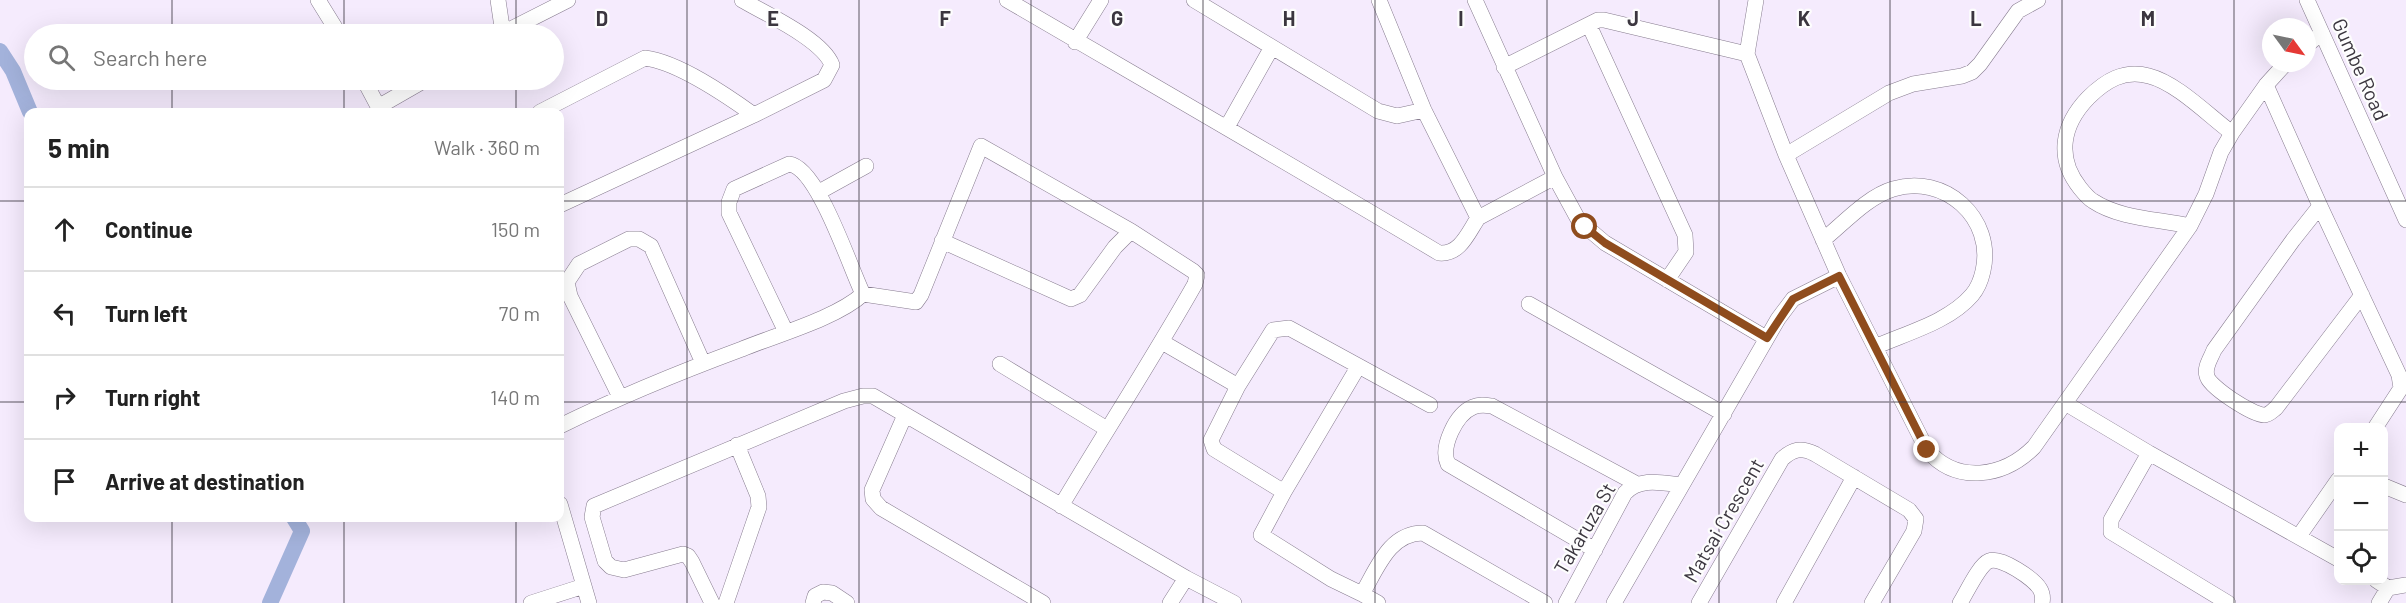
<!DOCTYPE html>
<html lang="en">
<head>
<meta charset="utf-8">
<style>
	:root { --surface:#fff; --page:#f6f6f6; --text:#222; --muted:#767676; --line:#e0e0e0 }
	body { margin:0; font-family:Barlow,sans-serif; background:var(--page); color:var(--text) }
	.controls { position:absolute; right:18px; bottom:18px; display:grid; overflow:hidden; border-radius:12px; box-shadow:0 6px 24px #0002 }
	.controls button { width:54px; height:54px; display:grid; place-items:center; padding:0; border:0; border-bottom:2px solid var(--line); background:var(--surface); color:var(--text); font:30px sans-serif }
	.compass { position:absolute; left:2262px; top:18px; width:54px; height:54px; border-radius:50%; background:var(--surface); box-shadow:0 6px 24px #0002; rotate:123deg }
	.stop { position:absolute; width:18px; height:18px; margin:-14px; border:4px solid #8f4c1d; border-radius:50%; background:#fff }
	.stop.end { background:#8f4c1d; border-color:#fff; box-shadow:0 2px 6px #0008 }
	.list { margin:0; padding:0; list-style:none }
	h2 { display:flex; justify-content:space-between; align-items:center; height:78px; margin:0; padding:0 24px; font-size:26px }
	h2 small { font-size:20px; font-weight:400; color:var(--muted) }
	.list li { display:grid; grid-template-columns:39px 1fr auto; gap:18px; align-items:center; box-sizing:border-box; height:84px; padding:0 24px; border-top:2px solid var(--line) }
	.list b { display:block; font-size:22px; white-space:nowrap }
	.list em { font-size:20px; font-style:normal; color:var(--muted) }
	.icon { flex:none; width:33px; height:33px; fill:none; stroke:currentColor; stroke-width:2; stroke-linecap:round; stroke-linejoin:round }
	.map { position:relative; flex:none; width:2406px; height:603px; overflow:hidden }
	.search { position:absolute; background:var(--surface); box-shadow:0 6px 24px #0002; left:24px; top:24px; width:540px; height:66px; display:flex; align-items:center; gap:15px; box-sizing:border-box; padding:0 21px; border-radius:33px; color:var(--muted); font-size:22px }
	.panel { position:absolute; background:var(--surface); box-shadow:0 6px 24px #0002; left:24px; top:108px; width:540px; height:414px; border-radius:12px }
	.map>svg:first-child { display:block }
</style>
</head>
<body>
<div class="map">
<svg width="2406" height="603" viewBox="0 0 2406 603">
	<rect width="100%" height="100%" fill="#f5ebfd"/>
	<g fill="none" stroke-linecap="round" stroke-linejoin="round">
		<path stroke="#a3b2db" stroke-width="16" d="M0 51 13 71 30 112
			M270 603 302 531 294 518"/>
		<g stroke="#877c8f" stroke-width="16">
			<path id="minor" d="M318 0 339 34
				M498 0 503 34
				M1007 0C1151 84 1295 167 1439 253 1460 255 1468 233 1478 218L1424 110 1379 0
				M1194 0 1378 111 1397 116 1424 110
				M1475 0 1555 177 1579 221 1605 243 1766 338
				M1756 0 1747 54 1786 155 1839 276 1927 450C1957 485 2004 477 2034 447L2190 226 2206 194 2221 152 2232 133 2266 85 2286 63
				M2307 0 2406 220
				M1589 25 1685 235 1686 252 1667 280
				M501 34 568 0
				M1075 42 1101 0
				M2307 45 2322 33
				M1504 67 1598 20H1604L1747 54
				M364 80 381 112
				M2266 85 2320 206 2399 375 2401 388 2375 428
				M378 107 425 80
				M540 112 645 58C678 62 726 95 754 115
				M1227 127 1272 47
				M1786 155 1889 93 1913 84 1962 76 1972 72 1980 64 2018 11 2038 0
				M819 192 866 166
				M560 205 754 115 824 80 832 65C823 40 766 14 742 0
				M2320 206 2293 240 2214 350C2211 358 2204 367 2207 376 2209 387 2253 415 2264 415 2269 415 2272 411 2276 408L2362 295
				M1478 218 1555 177
				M2190 226C2159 219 2120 219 2093 201 2088 198 2084 193 2080 188 2056 158 2062 125 2088 98 2105 81 2124 69 2149 76 2177 83 2209 116 2232 133
				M1823 240C1844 223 1867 197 1893 189 1944 173 1995 218 1983 271 1981 280 1978 288 1972 295 1949 322 1906 333 1875 347
				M942 241 1071 299 1080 295 1115 247 1131 231
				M863 294 916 302 921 295 981 146 1131 231 1193 271 1197 275 1195 284C1152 360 1105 432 1061 506
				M1529 304 1724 414
				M1162 342 1238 386
				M1000 364 1107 429
				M1358 367 1284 492 1261 535 1331 579 1362 594
				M620 397 570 296 567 282 579 264 629 239H639L651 246 703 363
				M2065 403 2149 453 2338 559
				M905 415 872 490 873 499 881 508 1043 603
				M560 426C619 397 680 372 742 349 776 335 837 318 863 294 850 268 818 167 789 164L734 189 729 202V213L786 332
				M2149 453 2111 520V532L2228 603
				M2384 486 2406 495
				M1284 492 1214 449 1211 440 1238 386 1273 330 1289 328 1430 405
				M560 504 589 603
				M2299 536 2338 480
				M1595 550 1448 464C1440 447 1456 414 1473 407 1480 404 1485 405 1492 406L1637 484
				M2376 580 2388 588 2406 585
				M531 603 584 586
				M712 603 692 562 688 556 683 554 624 570 611 567 605 561 592 517 594 506 844 401 863 396H873L1186 578 1234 603
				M726 603 759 507 758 496 737 445
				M813 603 815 596 823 592 832 593 847 603
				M1170 603 1186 578
				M1378 603 1362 594C1377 569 1389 533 1423 533L1545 603
				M1566 603 1625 493C1640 477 1662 483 1682 485
				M1614 603 1778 319 1793 299 1839 276
				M1699 603 1782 459C1793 449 1801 447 1815 454L1909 510 1916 519 1914 531 1872 603
				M1784 603 1854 477
				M1960 603C1967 592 1979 565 1989 561 2001 556 2034 579 2040 589 2043 594 2043 598 2042 603
				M2379 603 2388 588"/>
		</g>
		<use href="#minor" stroke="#fff" stroke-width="15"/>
	</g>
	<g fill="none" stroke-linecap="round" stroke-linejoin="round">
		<path stroke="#8f4c1d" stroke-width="8" d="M1585 227 1605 243 1767 338 1793 299 1839 276 1927 450"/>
	</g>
	<path fill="none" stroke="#3b363f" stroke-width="1.5" stroke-opacity="0.55" d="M172 0V34M344 0V34M516 0V34M687 0V603M859 0V603M1031 0V603M1203 0V603M1375 0V603M1547 0V603M1719 0V603M1890 0V603M2062 0V603M2234 0V603M172 80V112M344 80V112M516 80V112M0 201H28M560 201H2406M0 402H28M560 402H2406M172 518V603M344 518V603M516 518V603"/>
	<g text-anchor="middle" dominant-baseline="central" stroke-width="4.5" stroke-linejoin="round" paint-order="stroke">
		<g font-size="20" fill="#3b363f" stroke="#fdfdfd">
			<text transform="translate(2361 69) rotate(66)">Gumbe Road</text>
			<text transform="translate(1723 520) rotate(-60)">Matsai Crescent</text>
			<text transform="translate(1584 528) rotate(-60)">Takaruza St</text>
		</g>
	</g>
	<g font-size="20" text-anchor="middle" font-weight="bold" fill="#3b363f" stroke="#fdfdfd" stroke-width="4.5" stroke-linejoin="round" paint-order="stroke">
		<text x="602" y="26">D</text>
		<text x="773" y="26">E</text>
		<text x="945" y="26">F</text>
		<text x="1117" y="26">G</text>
		<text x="1289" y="26">H</text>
		<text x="1461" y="26">I</text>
		<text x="1633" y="26">J</text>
		<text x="1804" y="26">K</text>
		<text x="1976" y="26">L</text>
		<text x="2148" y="26">M</text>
	</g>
</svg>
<div class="controls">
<button>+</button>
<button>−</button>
<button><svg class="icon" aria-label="locate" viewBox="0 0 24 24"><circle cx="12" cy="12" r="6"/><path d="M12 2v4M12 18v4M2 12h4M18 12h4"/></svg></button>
</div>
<svg class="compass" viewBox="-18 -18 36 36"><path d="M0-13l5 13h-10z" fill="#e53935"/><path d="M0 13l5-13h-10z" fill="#767676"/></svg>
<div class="stop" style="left:1585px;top:227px"></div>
<div class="stop end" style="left:1927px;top:450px"></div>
<div class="search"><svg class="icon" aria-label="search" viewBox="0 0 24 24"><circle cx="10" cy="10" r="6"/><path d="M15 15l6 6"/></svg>Search here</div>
<section class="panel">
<h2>5 min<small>Walk · 360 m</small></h2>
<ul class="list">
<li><svg class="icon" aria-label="ahead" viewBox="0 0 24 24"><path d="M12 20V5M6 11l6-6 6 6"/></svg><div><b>Continue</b></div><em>150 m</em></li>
<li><svg class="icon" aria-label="left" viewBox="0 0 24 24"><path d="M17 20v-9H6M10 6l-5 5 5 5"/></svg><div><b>Turn left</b></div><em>70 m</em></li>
<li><svg class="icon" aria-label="right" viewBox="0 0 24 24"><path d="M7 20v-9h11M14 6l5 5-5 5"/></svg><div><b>Turn right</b></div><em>140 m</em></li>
<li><svg class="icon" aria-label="arrive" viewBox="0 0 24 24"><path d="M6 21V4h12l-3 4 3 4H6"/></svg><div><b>Arrive at destination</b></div></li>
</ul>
</section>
</div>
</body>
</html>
